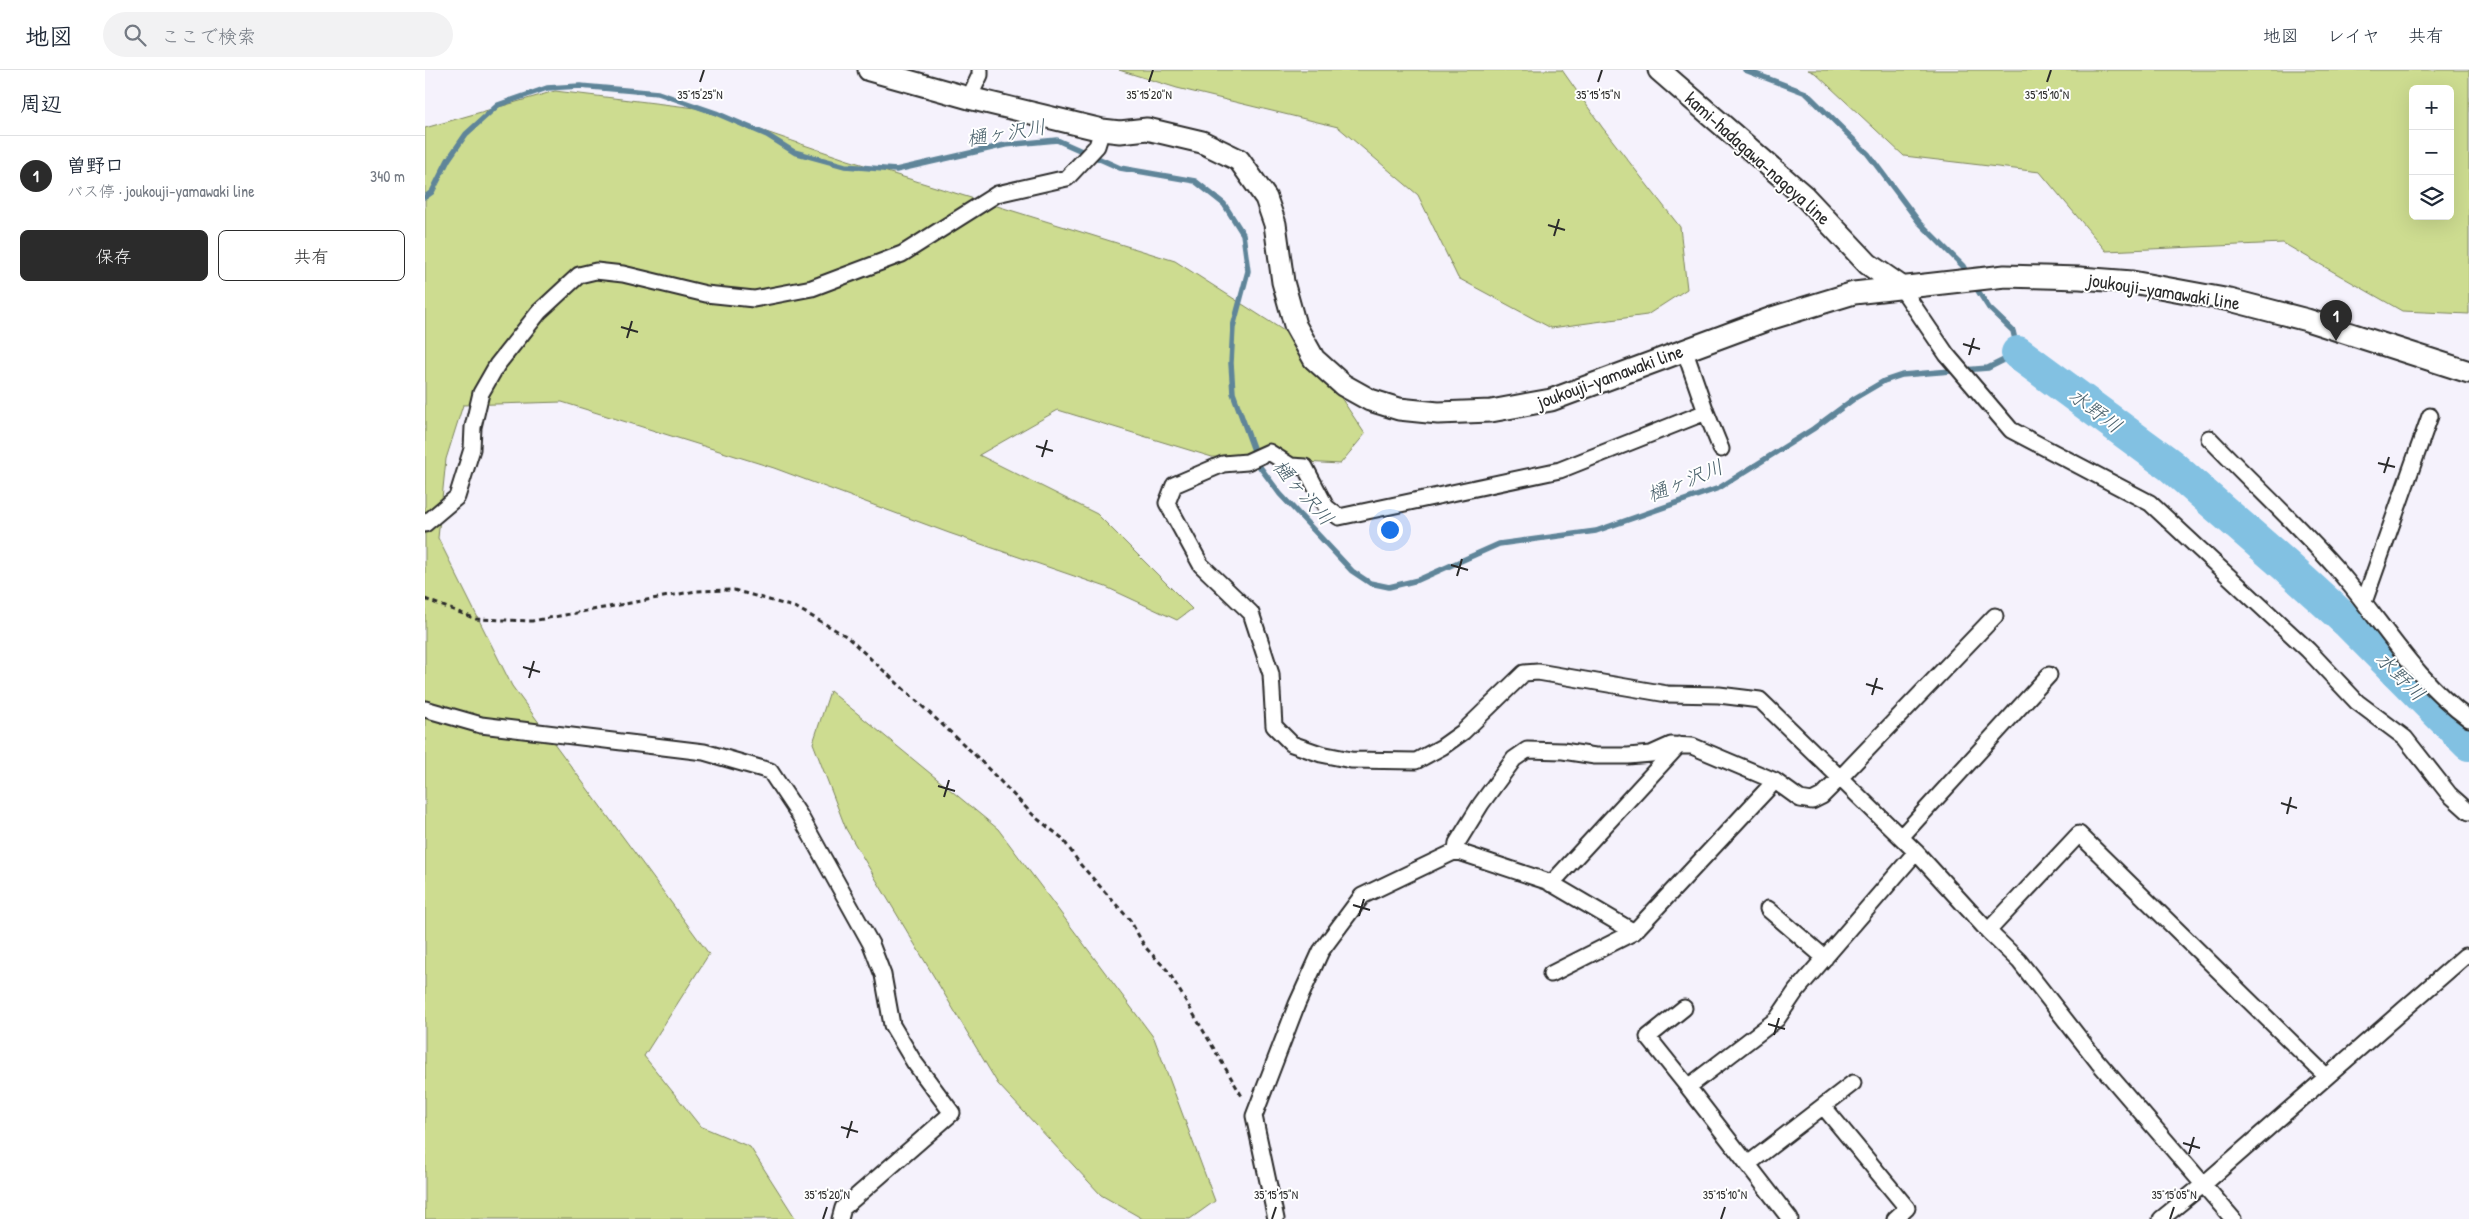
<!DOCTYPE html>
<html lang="ja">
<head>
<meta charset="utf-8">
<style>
	:root { --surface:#fff; --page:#f2f2f3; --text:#1f2937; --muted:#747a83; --line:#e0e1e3; --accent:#2b2b2b }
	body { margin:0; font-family:"Patrick Hand","Klee One",sans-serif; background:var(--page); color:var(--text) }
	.controls { position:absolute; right:15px; top:15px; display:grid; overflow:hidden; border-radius:8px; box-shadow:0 5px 20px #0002 }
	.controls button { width:45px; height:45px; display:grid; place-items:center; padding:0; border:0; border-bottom:1px solid var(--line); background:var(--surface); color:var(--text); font:25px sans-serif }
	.you { position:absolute; left:964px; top:459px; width:18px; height:18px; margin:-12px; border:4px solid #fff; border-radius:50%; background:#1a73e8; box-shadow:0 0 0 8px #1a73e833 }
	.badge { display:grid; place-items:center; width:32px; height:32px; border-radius:50%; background:var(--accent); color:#fff; font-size:16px; font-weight:700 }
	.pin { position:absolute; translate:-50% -41px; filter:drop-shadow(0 1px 2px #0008) }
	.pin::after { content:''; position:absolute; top:26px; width:18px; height:15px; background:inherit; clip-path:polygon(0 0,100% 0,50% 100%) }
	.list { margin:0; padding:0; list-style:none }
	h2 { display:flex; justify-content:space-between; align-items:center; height:65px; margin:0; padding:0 20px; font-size:21px }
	h2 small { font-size:16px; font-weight:400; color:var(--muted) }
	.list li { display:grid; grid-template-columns:32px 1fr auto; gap:15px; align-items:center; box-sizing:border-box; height:80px; padding:0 20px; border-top:1px solid var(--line) }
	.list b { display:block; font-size:19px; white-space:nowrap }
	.list p { margin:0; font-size:16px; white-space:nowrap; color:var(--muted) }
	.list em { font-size:16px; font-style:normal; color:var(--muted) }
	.actions { display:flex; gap:10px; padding:15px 20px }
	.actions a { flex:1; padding:11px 0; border:1px solid var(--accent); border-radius:8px; text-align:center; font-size:18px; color:var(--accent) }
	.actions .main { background:var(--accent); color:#fff }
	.icon { flex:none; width:28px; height:28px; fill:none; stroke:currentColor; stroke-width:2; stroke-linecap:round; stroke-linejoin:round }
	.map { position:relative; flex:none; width:2044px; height:1149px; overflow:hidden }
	header { display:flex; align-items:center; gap:30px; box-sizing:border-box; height:70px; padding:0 25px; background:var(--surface); border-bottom:1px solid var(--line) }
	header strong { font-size:24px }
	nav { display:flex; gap:28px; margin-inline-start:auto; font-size:18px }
	.search { width:350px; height:45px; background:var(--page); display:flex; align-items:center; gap:12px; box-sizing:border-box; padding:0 18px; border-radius:28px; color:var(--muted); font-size:19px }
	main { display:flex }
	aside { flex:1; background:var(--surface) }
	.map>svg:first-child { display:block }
</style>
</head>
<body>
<header>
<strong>地図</strong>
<div class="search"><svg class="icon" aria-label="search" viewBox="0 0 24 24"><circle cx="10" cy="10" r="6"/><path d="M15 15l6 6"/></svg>ここで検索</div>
<nav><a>地図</a><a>レイヤ</a><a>共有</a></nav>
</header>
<main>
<aside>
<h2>周辺<small></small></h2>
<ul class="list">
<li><span class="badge">1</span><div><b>曽野口</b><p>バス停 · joukouji-yamawaki line</p></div><em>340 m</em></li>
</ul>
<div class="actions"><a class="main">保存</a><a>共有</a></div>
</aside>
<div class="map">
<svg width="2044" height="1149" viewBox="0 0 2044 1149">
	<rect width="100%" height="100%" fill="#f5f2fc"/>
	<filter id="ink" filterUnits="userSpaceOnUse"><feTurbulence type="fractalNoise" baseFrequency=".02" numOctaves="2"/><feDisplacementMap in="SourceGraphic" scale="10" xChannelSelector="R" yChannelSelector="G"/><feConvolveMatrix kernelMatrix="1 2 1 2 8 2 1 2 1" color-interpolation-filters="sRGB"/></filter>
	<g filter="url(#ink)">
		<path fill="#cddc90" stroke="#7c845e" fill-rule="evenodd" d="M694 0H1137L1177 57 1255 157 1262 219 1222 245 1126 258 1033 208 993 125 913 57 752 18Z
			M1383 0H2044V244L1977 241 1858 173 1681 181 1615 102 1479 86 1390 3ZM1988 19H2025V146H1988Z
			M130 21 271 38 423 90 750 191 881 275 940 364 915 394 787 387 633 340 554 385 672 444 767 539 752 550 681 517 524 463 349 398 137 332 38 335 21 389 13 468 87 616 284 884 219 986 275 1056 325 1077 371 1149H0V58Z
			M405 621 573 759 729 968 790 1131 765 1149H718L676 1125 573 1014 421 759 388 673Z"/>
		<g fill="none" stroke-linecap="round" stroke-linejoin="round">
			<path stroke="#5f8599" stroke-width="5.5" d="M1320 0 1381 23 1443 84 1494 152 1538 196 1543 205
				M0 127 7 122 23 90 41 64 73 35 122 18 155 16 233 23 291 43 342 65 369 82 420 96 471 100 580 75 632 70 695 98 770 111 799 134 818 164 823 201 808 257 806 293 808 323 835 397 855 424 927 501 945 513 964 517 993 510 1074 474 1171 461 1294 418 1388 359 1430 328 1459 311 1477 305 1563 298 1593 283 1588 261 1564 238 1548 213"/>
			<path stroke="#82c1e2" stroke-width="34" d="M1593 283 1745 395 1860 495 1924 553 2044 674"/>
			<g stroke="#2b2b2b" stroke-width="19">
				<path id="minor" d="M544 28 555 5V0
					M1475 216 1522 285 1586 360 1725 433 1883 580 1932 632 1980 668 2024 724 2044 742
					M1259 279 1281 342 1135 400 914 447 901 437 880 397 866 396 844 382 822 392 798 394 749 415 742 433 776 495 826 543 846 604 849 656 867 674 896 684 926 690 991 691 1017 677 1038 662 1099 603 1113 602 1242 624 1294 625 1335 630 1491 782 1563 861 1594 891 1673 992 1808 1149
					M1281 342 1296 379
					M1784 368C1825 411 1869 451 1909 496 1954 546 1988 609 2044 649
					M0 454 32 427 47 379 48 357 56 323 72 295 114 242 154 205 171 201 198 204 281 224 329 229 387 218 477 184 572 124 642 108 672 76 677 60
					M1939 532 2005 346
					M0 639 56 655 279 682 345 701 375 746 446 874 458 905 467 955 489 992 527 1043 418 1138 415 1149
					M1476 767 1624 605
					M1031 781 1032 773 1056 734 1089 689 1102 680 1138 681 1170 686H1203L1226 684 1246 675 1267 676 1350 711 1375 729 1387 731 1397 726 1415 708 1570 546
					M1126 814 1254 675
					M1343 839 1400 888
					M1563 861 1654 764 1901 1006
					M1209 862 1350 711
					M1259 938 1223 967 1263 1017
					M1398 1036 1482 1138 1470 1149
					M1323 1094 1428 1013
					M851 1149 829 1046 872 934 896 881 937 826 1031 781 1124 812 1209 862 1126 904
					M1365 1149 1263 1017 1352 949 1371 921 1491 782
					M1736 1149 1779 1114 2040 886"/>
			</g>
			<g stroke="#2b2b2b" stroke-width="25">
				<path id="secondary" d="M444 0 544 28 677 60 695 62 722 59 777 72 814 90 841 128 850 154 858 212 870 255 889 289 918 315 945 330 974 339 1013 343 1066 341 1126 330 1347 248 1429 223 1580 206 1655 208 1707 212 1805 230 1882 250 2044 302
					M1234 0 1379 126 1443 194 1475 216"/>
			</g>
			<path stroke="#2b2b2b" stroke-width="3" stroke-dasharray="5 4" stroke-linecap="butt" d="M0 529 51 549 107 551 271 521 309 520 372 538 421 566 547 682 610 747 637 768 655 794 705 850 720 877 743 901 818 1028"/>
			<use href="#minor" stroke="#fff" stroke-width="15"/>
			<use href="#secondary" stroke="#fff" stroke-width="21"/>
		</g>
	</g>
	<path fill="none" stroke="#2b2b2b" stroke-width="2" d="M275 12 279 0M724 12 728 0M1173 12 1177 0M1622 12 1626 0M1123 155 1140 160M1129 166 1134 149M196 257 213 262M202 268 207 251M1538 274 1555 279M1544 285 1549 268M611 376 628 381M617 387 622 370M1953 393 1970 397M1959 403 1964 387M1026 495 1043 500M1032 506 1037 489M98 597 115 602M104 608 109 591M1441 614 1458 619M1447 625 1452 608M513 716 530 721M519 727 524 710M1856 733 1872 738M1862 744 1866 727M928 835 945 840M934 846 939 829M1343 954 1360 959M1349 965 1354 948M416 1057 433 1062M422 1068 427 1051M1758 1073 1775 1078M1764 1084 1769 1067M398 1149 402 1137M847 1149 851 1137M1296 1149 1300 1137M1745 1149 1749 1137"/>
	<g text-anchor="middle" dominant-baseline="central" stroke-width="4" stroke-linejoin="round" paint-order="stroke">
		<g font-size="19" fill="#2b2b2b" stroke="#fff">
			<text transform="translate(1333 88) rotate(42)">kami-hadagawa-nagoya line</text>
			<text transform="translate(1739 221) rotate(9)">joukouji-yamawaki line</text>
			<text transform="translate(1185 306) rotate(-20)">joukouji-yamawaki line</text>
		</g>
		<g font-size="20" font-style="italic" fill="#49606b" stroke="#fff">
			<text transform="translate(581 62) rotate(-9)">樋ヶ沢川</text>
			<text transform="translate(1671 340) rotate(37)">水野川</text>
			<text transform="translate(1260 410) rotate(-22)">樋ヶ沢川</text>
			<text transform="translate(879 422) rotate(49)">樋ヶ沢川</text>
			<text transform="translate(1976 606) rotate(45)">水野川</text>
		</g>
	</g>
	<g font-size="12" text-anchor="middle" fill="#2b2b2b" stroke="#fff" stroke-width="4" stroke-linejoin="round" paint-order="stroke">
		<text x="275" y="29">35°15'25"N</text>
		<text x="724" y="29">35°15'20"N</text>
		<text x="1173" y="29">35°15'15"N</text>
		<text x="1622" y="29">35°15'10"N</text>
		<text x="402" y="1129">35°15'20"N</text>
		<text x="851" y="1129">35°15'15"N</text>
		<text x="1300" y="1129">35°15'10"N</text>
		<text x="1749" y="1129">35°15'05"N</text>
	</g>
</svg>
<div class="controls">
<button>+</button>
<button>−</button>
<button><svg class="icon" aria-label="layers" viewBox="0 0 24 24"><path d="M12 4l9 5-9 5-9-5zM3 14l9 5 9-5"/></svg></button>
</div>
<div class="you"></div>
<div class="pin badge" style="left:1911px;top:271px">1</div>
</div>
</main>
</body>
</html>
